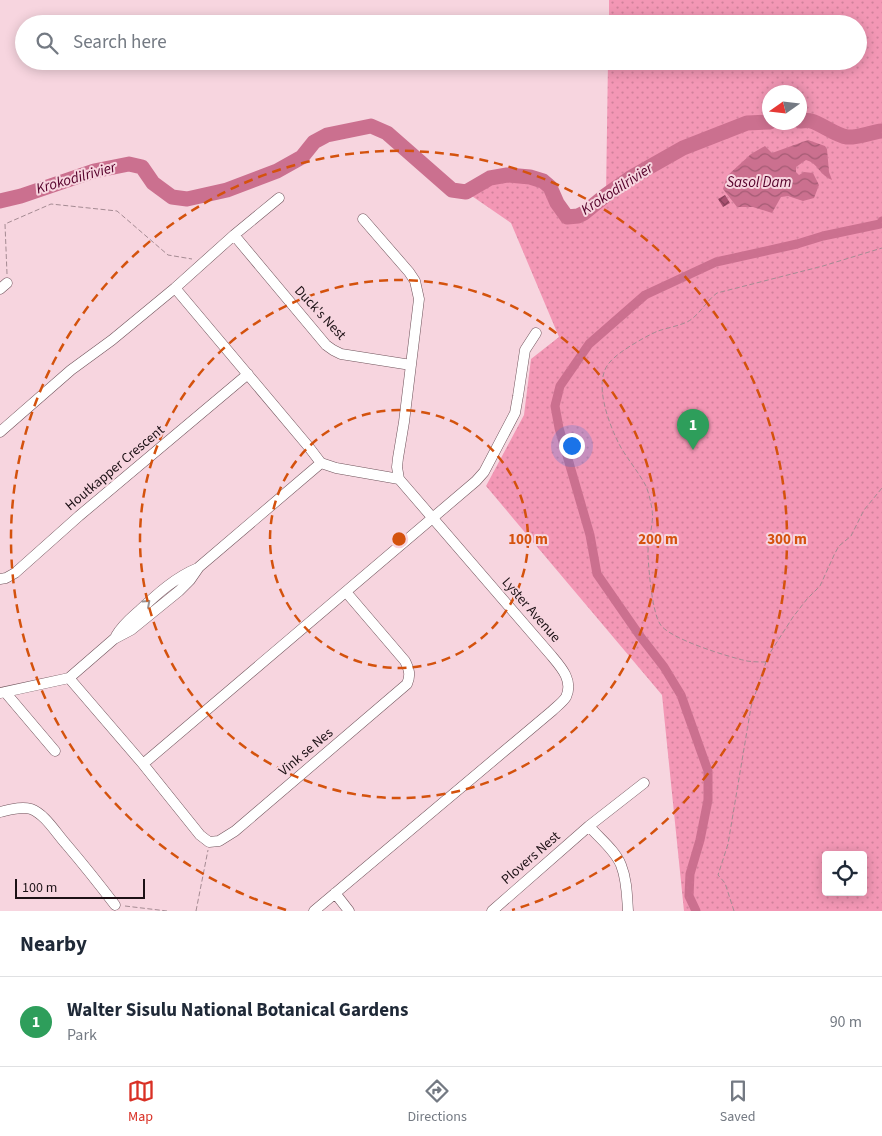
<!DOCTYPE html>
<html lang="en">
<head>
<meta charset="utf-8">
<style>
	:root { --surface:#fff; --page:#f2f2f3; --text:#1f2937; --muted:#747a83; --line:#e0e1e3; --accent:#d93025 }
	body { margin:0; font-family:"Source Sans 3",sans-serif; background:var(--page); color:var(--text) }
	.controls { position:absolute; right:15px; bottom:15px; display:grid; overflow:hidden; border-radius:5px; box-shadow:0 2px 12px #0003 }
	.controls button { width:45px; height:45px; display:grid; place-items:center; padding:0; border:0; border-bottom:1px solid var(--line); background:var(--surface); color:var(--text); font:25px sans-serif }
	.compass { position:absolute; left:762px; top:85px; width:45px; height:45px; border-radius:50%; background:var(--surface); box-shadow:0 2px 12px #0003; rotate:256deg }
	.scale { position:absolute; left:15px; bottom:12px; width:130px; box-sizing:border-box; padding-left:5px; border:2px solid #1c1115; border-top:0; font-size:14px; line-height:18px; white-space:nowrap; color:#1c1115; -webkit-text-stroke:4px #f7d5df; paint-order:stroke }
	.you { position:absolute; left:571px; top:445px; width:18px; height:18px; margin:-12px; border:4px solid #fff; border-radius:50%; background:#1a73e8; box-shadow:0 0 0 8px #1a73e833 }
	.badge { display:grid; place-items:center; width:32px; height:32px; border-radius:50%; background:var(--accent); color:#fff; font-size:16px; font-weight:700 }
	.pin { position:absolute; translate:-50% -41px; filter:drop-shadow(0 1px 2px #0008) }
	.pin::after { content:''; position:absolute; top:26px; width:18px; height:15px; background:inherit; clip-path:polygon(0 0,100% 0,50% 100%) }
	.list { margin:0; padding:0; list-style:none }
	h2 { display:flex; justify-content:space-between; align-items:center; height:65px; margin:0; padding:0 20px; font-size:21px }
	h2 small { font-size:16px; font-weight:400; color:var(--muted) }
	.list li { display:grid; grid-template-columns:32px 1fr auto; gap:15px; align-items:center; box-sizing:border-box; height:90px; padding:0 20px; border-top:1px solid var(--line) }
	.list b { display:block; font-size:19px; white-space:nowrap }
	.list p { margin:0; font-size:16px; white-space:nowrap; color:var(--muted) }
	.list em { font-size:16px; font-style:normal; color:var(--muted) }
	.icon { flex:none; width:28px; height:28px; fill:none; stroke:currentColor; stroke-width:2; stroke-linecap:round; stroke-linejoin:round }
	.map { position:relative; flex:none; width:882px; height:911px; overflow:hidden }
	.search { position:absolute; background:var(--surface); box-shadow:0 2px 12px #0003; left:15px; right:15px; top:15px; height:55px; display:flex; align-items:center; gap:12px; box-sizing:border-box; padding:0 18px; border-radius:28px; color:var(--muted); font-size:19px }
	.sheet { height:155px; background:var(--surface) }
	nav { display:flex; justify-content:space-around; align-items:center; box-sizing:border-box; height:70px; border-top:1px solid var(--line); background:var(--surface); font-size:14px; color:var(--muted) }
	nav a { display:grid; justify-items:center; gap:2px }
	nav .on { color:var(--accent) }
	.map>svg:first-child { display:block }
</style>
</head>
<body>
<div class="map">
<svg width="882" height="911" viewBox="0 0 882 911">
	<defs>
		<pattern id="garden-dots" width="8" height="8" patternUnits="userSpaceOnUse" patternTransform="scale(1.25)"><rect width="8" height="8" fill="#f397b5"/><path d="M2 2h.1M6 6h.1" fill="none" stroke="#d0819b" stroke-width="1.8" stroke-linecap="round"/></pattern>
		<pattern id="water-waves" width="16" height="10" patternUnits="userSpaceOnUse" patternTransform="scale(1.25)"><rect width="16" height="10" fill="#cb708f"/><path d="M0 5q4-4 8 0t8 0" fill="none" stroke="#a45b74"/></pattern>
		<pattern id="building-cross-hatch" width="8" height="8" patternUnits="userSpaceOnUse" patternTransform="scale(1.25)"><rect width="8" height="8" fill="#a85070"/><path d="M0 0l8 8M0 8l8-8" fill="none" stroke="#88415b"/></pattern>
	</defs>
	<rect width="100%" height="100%" fill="#f7d5df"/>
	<path fill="url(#garden-dots)" fill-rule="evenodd" d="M609 0H882V911H684L662 695 486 486 524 415 531 359 559 337 511 223 466 192 485 178 507 175 543 181 553 192 567 217 581 215 606 195 608 61H858V24H609ZM770 92H800V122H770ZM826 855H863V892H826Z"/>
	<path fill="url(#water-waves)" d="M808 140 825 146 827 149 829 172 832 180C820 176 818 163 806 160L796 167V172L799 175 804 172 813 173 819 185 814 198 803 201 788 196 781 197 772 213 753 207H737L723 189 727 176 751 154 765 146 772 153Z"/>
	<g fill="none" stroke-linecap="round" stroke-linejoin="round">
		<path stroke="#cb708f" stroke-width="9" d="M696 911 689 896 690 874 700 840 708 800V771L681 695 664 667 640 636 597 574 590 535 559 428 555 406 560 386 589 344 645 295 716 262 797 244 823 236 880 224 882 221"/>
		<path stroke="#cb708f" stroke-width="15" d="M800 121C803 121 808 120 811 121 822 124 835 135 847 137 858 138 871 132 882 131
			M0 201 21 196 94 171 129 164 142 167 153 183 172 197 187 199 227 190 277 171 302 157 314 142 327 135 371 126 387 133 452 190 466 192 490 178 507 175 530 177 543 181 550 187 557 203 567 217 578 216 584 213 606 195 630 178 683 148 747 123 770 122"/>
	</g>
	<path fill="url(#building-cross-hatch)" d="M725 195 730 203 723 207 718 199Z"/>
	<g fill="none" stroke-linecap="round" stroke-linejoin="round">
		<g stroke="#70545c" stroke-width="11">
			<path id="street" d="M363 219 409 272 415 281 419 299 404 422 398 458 397 467 399 479
				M234 235 326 345 333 350 341 354 411 365
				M175 288 308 446 321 463
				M0 289 7 283
				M0 432 71 370 112 340 175 288 234 235 279 198
				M0 579 6 578 15 573 79 516 248 374
				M116 636C122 625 131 618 140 610 158 593 176 577 198 568
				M69 678 143 764 200 835 209 842 219 841 235 831 407 684C411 675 409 669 405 661L346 592
				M5 692 55 751
				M0 693 69 678 114 639 131 630 179 591 190 580 199 567 321 463 336 468 399 479 550 654C560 666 574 680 566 697 563 702 556 707 552 711L314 911
				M143 764 476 481 484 472 515 413 518 396 525 350 536 333
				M0 812C9 810 21 806 31 809 45 814 56 833 66 844 83 864 99 884 115 905
				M589 826C599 838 615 850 621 865 627 880 627 896 628 911
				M335 893 349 911
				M492 911 589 826 644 783"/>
		</g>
		<path stroke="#a58b93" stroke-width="1" stroke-dasharray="5 2.5" stroke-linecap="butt" d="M7 274 5 224 51 204 117 211 168 255 192 259
			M766 662C760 662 753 662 747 661 729 657 669 639 660 624 652 611 649 572 648 556 647 538 656 522 651 504 650 498 648 491 646 486 638 471 627 459 619 444 609 424 592 381 610 362 618 352 646 336 658 331 667 328 678 326 687 322 699 316 706 301 717 293L823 266 882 248
			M125 906 167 911
			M196 911 208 850
			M734 911 725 883 718 875 728 844 751 707 768 656 793 617 807 599 820 586 835 553 839 546 851 536 864 510 882 488"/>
		<use href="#street" stroke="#fff" stroke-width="10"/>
	</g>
	<defs><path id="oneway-chevron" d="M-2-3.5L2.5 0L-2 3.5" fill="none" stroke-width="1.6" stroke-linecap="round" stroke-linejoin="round" transform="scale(1.25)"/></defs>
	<use stroke="#999496" href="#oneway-chevron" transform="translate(147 603) rotate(-42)"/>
	<g fill="none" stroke="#d4520d" stroke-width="2.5" stroke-dasharray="9 6">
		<circle cx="399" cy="539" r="129"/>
		<circle cx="399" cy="539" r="259"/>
		<path d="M286 910A388 388 0 1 1 512 910"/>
	</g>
	<g text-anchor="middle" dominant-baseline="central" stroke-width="4" stroke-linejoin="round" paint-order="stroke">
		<g font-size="14" fill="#1c1115" stroke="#f7d5df">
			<text transform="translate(320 313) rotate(47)">Duck's Nest</text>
			<text transform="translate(115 468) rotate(-40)">Houtkapper Crescent</text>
			<text transform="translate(531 610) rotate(49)">Lyster Avenue</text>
			<text transform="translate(306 752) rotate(-40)">Vink se Nes</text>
			<text transform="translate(531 858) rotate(-41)">Plovers Nest</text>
		</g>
		<g font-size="15" font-style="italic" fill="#55002a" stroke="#f7d5df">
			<text transform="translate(76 178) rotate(-16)">Krokodilrivier</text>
			<text x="759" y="182">Sasol Dam</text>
			<text transform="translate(617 189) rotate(-33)">Krokodilrivier</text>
		</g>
	</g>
	<circle cx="399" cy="539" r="8" fill="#d4520d" stroke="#f7d5df" stroke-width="2.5"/>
	<g font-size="15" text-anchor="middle" font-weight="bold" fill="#d4520d" stroke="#f7d5df" stroke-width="4" stroke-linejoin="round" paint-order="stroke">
		<text x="528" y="544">100 m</text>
		<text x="658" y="544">200 m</text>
		<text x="787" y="544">300 m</text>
	</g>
</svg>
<div class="controls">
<button><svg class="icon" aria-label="locate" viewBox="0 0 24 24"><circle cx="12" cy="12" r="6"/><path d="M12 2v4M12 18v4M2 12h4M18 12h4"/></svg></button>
</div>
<svg class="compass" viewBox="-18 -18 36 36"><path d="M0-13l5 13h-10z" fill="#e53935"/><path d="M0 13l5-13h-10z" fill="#747a83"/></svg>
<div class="scale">100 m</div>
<div class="you"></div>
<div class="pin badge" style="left:693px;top:450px;background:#2e9e5b">1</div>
<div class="search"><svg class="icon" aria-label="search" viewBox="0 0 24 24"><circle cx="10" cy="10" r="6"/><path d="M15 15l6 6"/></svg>Search here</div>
</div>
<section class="sheet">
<h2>Nearby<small></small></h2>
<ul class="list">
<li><span class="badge" style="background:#2e9e5b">1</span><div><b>Walter Sisulu National Botanical Gardens</b><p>Park</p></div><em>90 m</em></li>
</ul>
</section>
<nav>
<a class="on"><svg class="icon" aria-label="map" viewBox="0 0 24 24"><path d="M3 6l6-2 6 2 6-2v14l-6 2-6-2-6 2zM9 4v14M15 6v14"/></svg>Map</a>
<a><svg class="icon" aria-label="directions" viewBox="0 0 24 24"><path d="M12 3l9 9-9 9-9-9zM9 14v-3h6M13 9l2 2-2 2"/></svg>Directions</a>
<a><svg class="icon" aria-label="saved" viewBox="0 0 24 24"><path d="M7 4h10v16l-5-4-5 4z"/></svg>Saved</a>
</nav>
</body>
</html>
